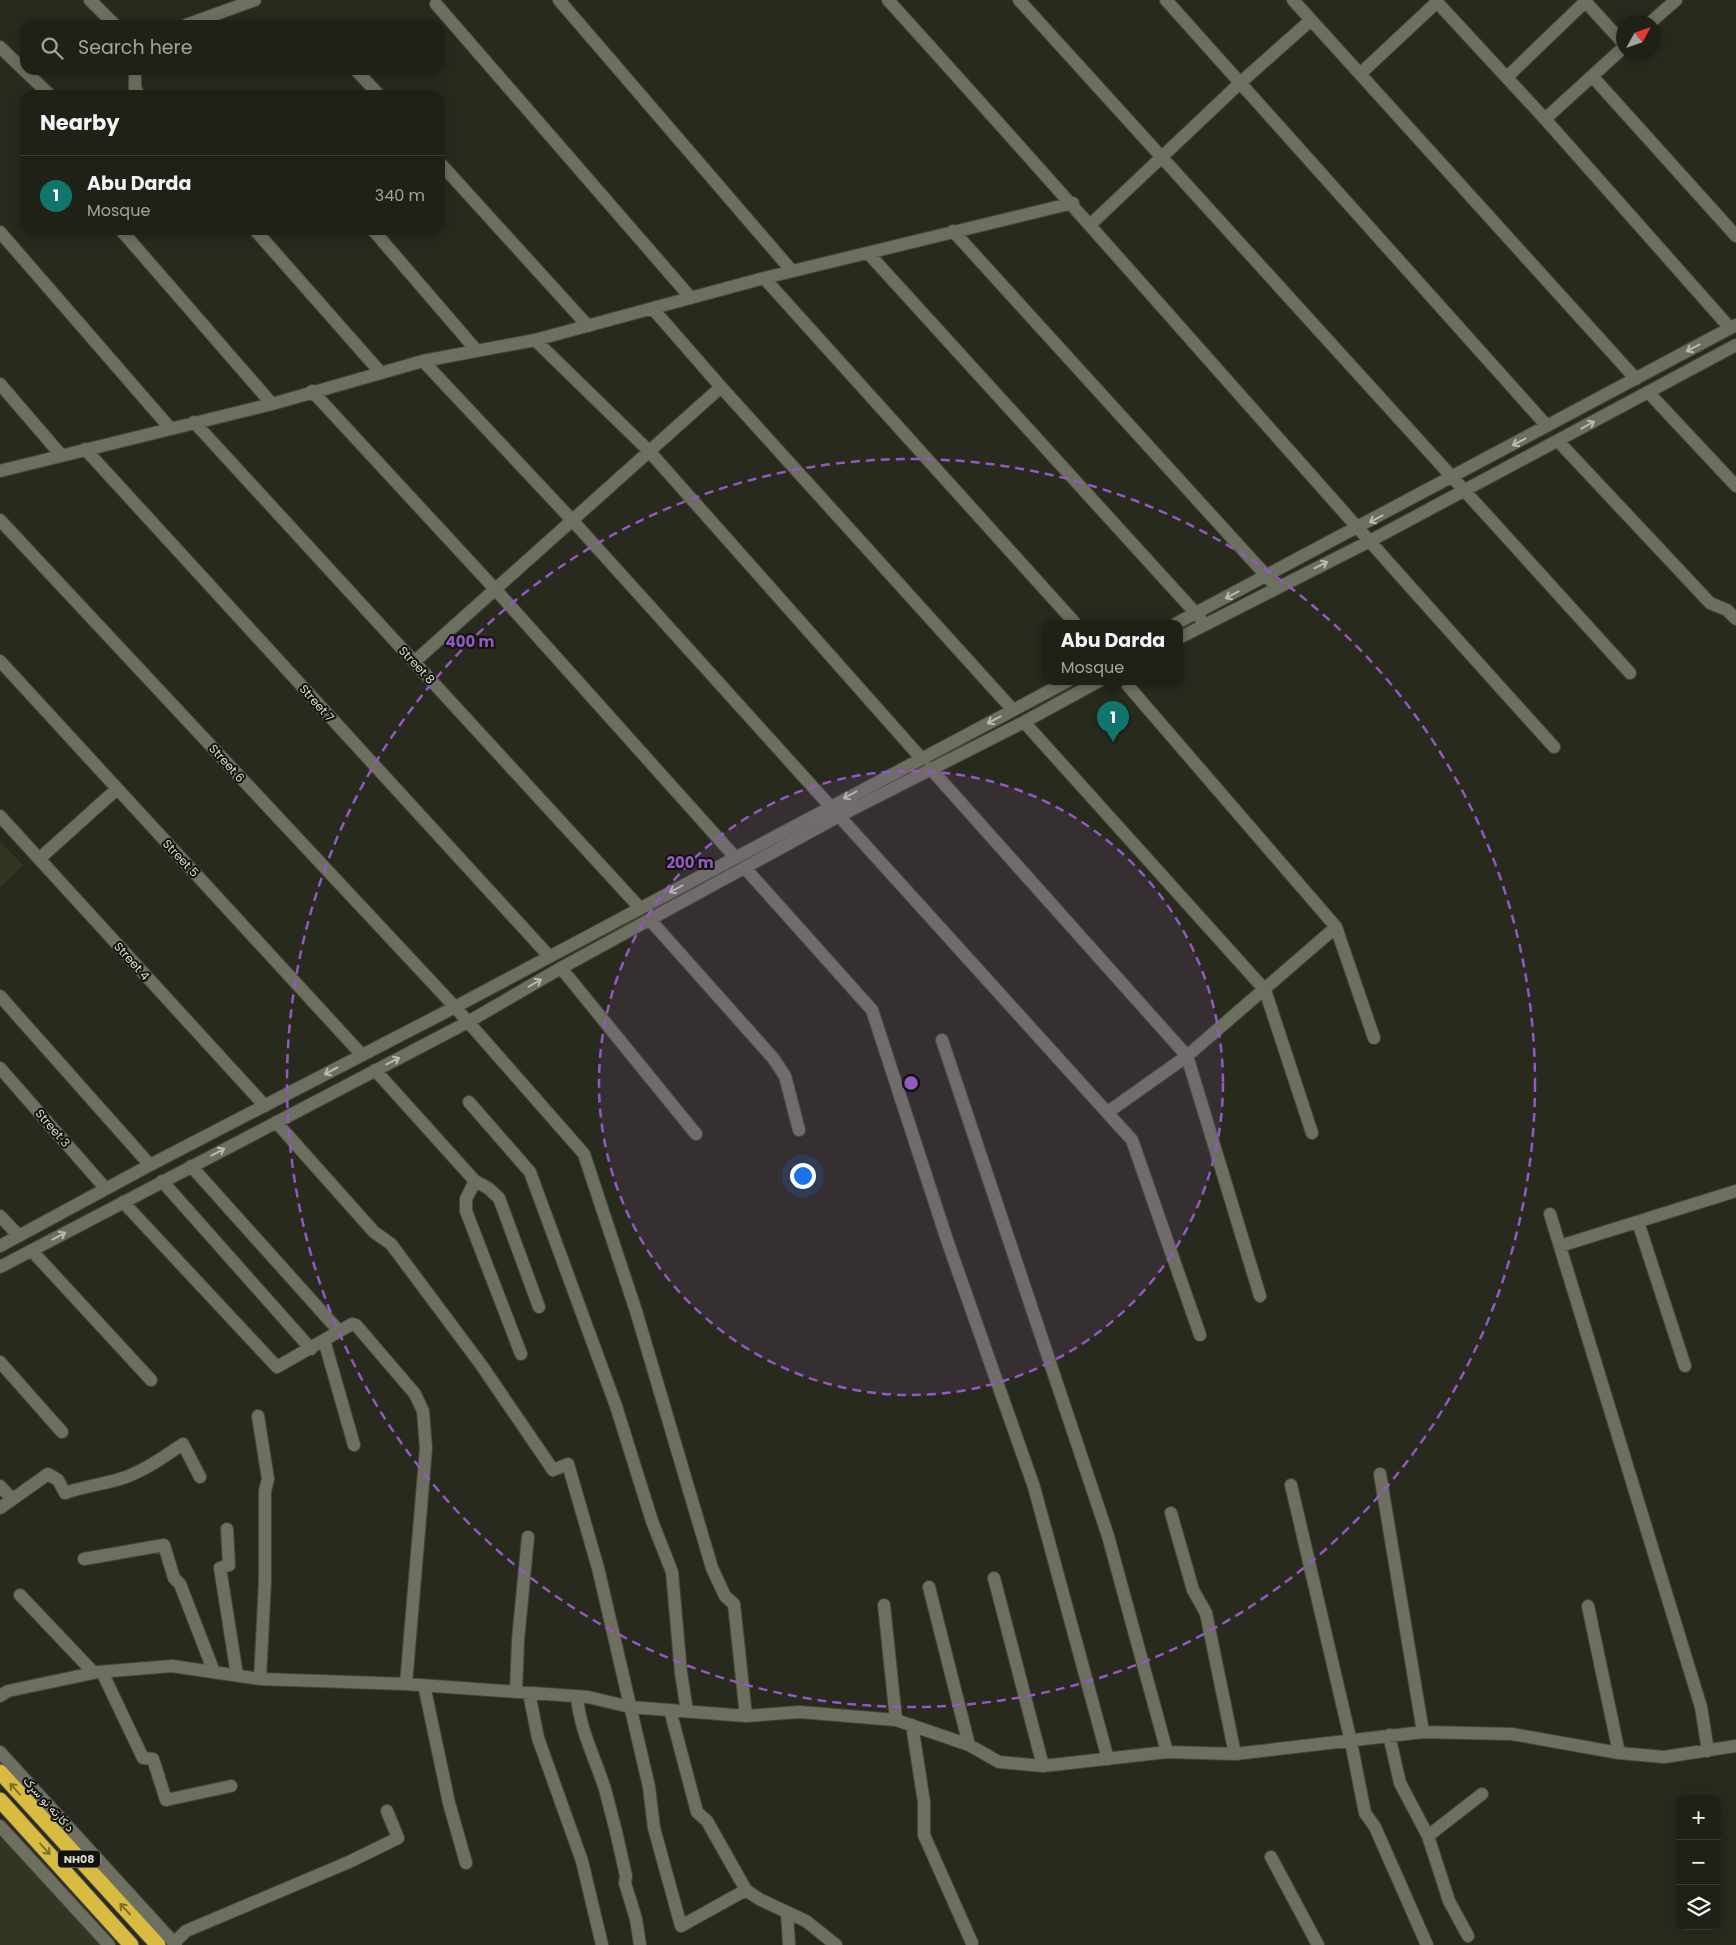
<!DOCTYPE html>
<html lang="en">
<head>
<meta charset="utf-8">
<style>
	:root { --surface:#1f2016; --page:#27281f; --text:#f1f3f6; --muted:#a1a3a1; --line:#3c3e35; --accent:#0f766e }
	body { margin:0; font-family:Poppins,Vazirmatn,sans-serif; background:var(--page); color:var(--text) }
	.controls { position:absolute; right:15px; bottom:15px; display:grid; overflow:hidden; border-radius:10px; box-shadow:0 2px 12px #0003 }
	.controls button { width:45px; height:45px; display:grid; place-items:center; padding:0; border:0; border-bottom:1px solid var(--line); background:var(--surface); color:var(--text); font:25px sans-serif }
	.compass { position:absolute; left:1616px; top:15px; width:45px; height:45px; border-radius:50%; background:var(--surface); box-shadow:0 2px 12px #0003; rotate:50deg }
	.you { position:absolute; left:802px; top:1175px; width:18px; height:18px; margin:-12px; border:4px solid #fff; border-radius:50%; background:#1a73e8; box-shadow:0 0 0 8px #1a73e833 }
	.badge { display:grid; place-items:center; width:32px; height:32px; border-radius:50%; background:var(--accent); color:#fff; font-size:16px; font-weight:700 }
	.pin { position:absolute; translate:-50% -41px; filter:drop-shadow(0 1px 2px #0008) }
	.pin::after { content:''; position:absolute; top:26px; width:18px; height:15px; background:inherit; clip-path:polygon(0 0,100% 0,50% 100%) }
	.popup { position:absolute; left:1043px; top:620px; width:140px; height:65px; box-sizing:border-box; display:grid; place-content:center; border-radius:10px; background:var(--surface); filter:drop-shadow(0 1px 4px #0005); font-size:16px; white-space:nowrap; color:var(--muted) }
	.popup b { font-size:19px; color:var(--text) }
	.popup::after { content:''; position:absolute; left:50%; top:100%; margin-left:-10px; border:10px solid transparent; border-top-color:var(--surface) }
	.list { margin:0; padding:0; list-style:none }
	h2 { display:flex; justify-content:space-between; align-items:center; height:65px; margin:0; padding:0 20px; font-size:21px }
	h2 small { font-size:16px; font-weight:400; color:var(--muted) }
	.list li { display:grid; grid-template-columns:32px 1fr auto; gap:15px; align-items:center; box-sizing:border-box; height:80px; padding:0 20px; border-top:1px solid var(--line) }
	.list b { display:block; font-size:19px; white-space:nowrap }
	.list p { margin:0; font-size:16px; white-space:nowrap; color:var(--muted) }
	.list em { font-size:16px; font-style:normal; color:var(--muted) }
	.icon { flex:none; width:28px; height:28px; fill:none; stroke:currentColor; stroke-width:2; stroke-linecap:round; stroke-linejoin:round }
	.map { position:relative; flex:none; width:1736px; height:1945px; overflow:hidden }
	.search { position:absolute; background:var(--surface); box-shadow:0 2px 12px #0003; left:20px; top:20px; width:425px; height:55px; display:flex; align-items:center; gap:12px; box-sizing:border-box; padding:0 18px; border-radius:15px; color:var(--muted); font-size:19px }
	.panel { position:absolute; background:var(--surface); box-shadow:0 2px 12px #0003; left:20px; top:90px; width:425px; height:145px; border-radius:15px }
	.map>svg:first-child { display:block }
</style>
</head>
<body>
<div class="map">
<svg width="1736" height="1945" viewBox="0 0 1736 1945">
	<rect width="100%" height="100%" fill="#292a1e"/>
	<path fill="#333521" d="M0 841 23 865 0 887Z
		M0 1826 109 1945H0Z"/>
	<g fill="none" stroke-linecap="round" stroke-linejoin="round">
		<g stroke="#47483c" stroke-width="14">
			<path id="minor" d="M90 0 115 25
				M559 0 792 271
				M888 0C1112 247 1330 500 1554 747
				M1019 0 1630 673
				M1166 0 1547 426
				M1293 0 1636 379
				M1435 0 1545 119 1730 328
				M1584 0 1624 44
				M436 4 691 298
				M1651 22 1676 0
				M186 25 255 0
				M0 47 50 95
				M135 70V88L139 95
				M356 70 379 95
				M1360 74 1437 2
				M1592 76 1736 236
				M1507 77 1587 0
				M1545 119 1624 47
				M440 163 588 326
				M1091 224 1240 83 1311 20
				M121 230 272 404
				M255 230 381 373
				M373 230 477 351
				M953 231 1272 582
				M0 232 170 428
				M868 253 1201 619
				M764 278 1075 623
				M653 309 721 387 1013 710
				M535 340 649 451 921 758
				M423 361 572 520 830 806
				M0 384 61 455
				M312 391 495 589 735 857
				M1648 392 1736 486
				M194 422 640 908
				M1558 441 1710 603 1727 610 1736 619
				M85 449 549 956
				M0 471 272 404 423 361 535 340 764 278 1073 203
				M0 520 455 1007 584 1154 636 1311 712 1568 725 1596 734 1604 746 1716
				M1177 623 1736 325
				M1179 638 1368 542 1736 345
				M0 661 362 1055
				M414 662 721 387
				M1124 681 1336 927 1374 1038
				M1024 722 1265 990 1312 1133
				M930 768 1187 1056 1260 1296
				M0 816 265 1106
				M839 816 1132 1140 1200 1335
				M39 859 117 789
				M745 868 872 1010 947 1240 1034 1487 1108 1759
				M651 921 773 1058 785 1076 799 1130
				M561 968 696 1134
				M0 996 150 1165
				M942 1040 1108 1536 1167 1752
				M0 1068 106 1189
				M375 1070 475 1181 488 1188 499 1198 539 1307
				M469 1102 530 1172 616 1406 652 1521 672 1572 681 1673 687 1711
				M1108 1112 1187 1056 1336 927
				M276 1122 374 1232 391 1244 482 1366 553 1470 568 1464 598 1568 649 1787 654 1828 681 1926 746 1890
				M191 1166 339 1331
				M162 1181 311 1349
				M475 1181 466 1199V1211L521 1354
				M123 1202 277 1367 352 1324 356 1325 415 1394 423 1411 426 1448 406 1684
				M1550 1214 1701 1707 1708 1751
				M0 1216 19 1236
				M1638 1222 1685 1366
				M0 1246 150 1165 455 1007 1068 681
				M1560 1246 1736 1191
				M32 1251 151 1380
				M0 1267 468 1022 561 968 839 816 1024 722 1099 681
				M324 1340 354 1445
				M0 1362 62 1432
				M258 1416 268 1479 265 1491V1581L260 1679
				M1380 1474 1423 1732
				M1291 1485 1351 1742 1365 1813 1375 1827 1427 1945
				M0 1486 12 1499
				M0 1508 48 1474 58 1480 65 1493C85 1486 106 1484 126 1477 147 1469 165 1456 183 1444L200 1477
				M1171 1513 1193 1590 1206 1613 1235 1754
				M227 1529 229 1565 220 1568 237 1675
				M84 1559 164 1545 174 1578 180 1584 214 1672
				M994 1578 1043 1766
				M929 1587 969 1745
				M20 1595 94 1673
				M884 1605 896 1720
				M1588 1606 1619 1753
				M102 1672 143 1758 153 1759 166 1800 231 1786
				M424 1685 449 1803 466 1863
				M516 1692 518 1640 528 1537
				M529 1693 538 1738 582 1861 602 1945
				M0 1696 8 1691 98 1672 172 1666 260 1679 406 1684 588 1697 630 1707 746 1716 800 1712 896 1720 969 1745 999 1762 1043 1766 1167 1752 1235 1754 1423 1732 1512 1734 1619 1753 1664 1757 1736 1746
				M577 1697C580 1730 595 1758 605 1789 613 1818 620 1847 626 1876L625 1883 636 1919 640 1945
				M670 1710 697 1812 707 1821 746 1890 759 1899 806 1921 836 1945
				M912 1725 924 1802V1835L972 1943
				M1389 1735 1400 1783 1428 1836 1449 1901 1468 1936
				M0 1752 176 1945
				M0 1826 109 1945
				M1428 1836 1482 1794
				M1271 1857 1318 1945
				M787 1912 789 1945
				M174 1943 186 1931 349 1862 398 1838 387 1811"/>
		</g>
		<g stroke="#47483c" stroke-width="17">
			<path id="highway" d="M0 1772 158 1945
				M0 1800 131 1945"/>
		</g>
		<use href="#minor" stroke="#6d6f60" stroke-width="12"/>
		<use href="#highway" stroke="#d9bb41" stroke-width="15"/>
	</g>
	<defs><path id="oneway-shaft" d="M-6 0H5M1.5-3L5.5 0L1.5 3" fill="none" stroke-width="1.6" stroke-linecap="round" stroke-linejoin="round" transform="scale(1.25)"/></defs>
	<g stroke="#bbbcb1">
		<use href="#oneway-shaft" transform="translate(1693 348) rotate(152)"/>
		<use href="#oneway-shaft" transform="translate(1588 425) rotate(-29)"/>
		<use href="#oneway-shaft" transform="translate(1519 442) rotate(152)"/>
		<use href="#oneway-shaft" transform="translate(1376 519) rotate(152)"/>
		<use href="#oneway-shaft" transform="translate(1321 565) rotate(-27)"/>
		<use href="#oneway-shaft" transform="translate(1232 595) rotate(152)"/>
		<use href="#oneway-shaft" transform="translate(994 720) rotate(152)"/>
		<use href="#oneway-shaft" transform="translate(850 795) rotate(152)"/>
		<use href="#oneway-shaft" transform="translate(676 889) rotate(152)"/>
		<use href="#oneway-shaft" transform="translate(535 983) rotate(-30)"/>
		<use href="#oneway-shaft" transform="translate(393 1061) rotate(-27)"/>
		<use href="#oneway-shaft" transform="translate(331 1071) rotate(152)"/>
		<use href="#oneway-shaft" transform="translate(218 1152) rotate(-28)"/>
		<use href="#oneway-shaft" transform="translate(59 1236) rotate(-28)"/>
	</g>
	<g stroke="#7f6f2a">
		<use href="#oneway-shaft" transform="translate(15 1789) rotate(-132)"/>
		<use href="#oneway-shaft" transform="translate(45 1849) rotate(48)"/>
		<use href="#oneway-shaft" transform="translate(125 1909) rotate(-133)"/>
	</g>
	<circle cx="911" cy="1083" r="312" fill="#9358c4" fill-opacity=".12"/>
	<g fill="none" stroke="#9358c4" stroke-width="2.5" stroke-dasharray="9 6">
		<circle cx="911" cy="1083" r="312"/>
		<circle cx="911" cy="1083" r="624"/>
	</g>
	<g text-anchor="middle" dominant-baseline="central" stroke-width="4" stroke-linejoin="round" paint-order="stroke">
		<rect fill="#12120d" stroke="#9fa098" stroke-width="1" x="58" y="1850.5" width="42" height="17" rx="4"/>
		<g font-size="11" font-weight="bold" fill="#dcddd4">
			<text x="79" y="1859">NH08</text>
		</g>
		<g font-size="12" fill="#dcddd4" stroke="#12120d">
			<text transform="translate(417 665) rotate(47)">Street 8</text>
			<text transform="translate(317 703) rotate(48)">Street 7</text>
			<text transform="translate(227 763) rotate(48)">Street 6</text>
			<text transform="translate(181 858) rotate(47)">Street 5</text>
			<text transform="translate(132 961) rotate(48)">Street 4</text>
			<text transform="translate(53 1128) rotate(49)">Street 3</text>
			<text transform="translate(49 1804) rotate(48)">د کارته نو سړک</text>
		</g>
	</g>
	<circle cx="911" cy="1083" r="8" fill="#9358c4" stroke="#12120d" stroke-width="2.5"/>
	<g font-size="15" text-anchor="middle" font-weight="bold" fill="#9358c4" stroke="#12120d" stroke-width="4" stroke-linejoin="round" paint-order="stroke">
		<text x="470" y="647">400 m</text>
		<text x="690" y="868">200 m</text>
	</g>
</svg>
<div class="controls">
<button>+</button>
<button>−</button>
<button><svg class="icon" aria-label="layers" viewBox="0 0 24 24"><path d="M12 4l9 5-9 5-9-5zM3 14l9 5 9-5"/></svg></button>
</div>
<svg class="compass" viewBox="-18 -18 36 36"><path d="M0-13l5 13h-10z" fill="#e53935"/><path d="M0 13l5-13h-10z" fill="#a1a3a1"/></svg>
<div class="you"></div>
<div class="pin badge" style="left:1113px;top:742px">1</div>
<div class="popup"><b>Abu Darda</b>Mosque</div>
<div class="search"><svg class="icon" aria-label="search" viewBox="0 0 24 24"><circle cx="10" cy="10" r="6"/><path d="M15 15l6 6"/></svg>Search here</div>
<section class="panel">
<h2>Nearby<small></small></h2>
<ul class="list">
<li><span class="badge">1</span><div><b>Abu Darda</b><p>Mosque</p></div><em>340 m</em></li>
</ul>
</section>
</div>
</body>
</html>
